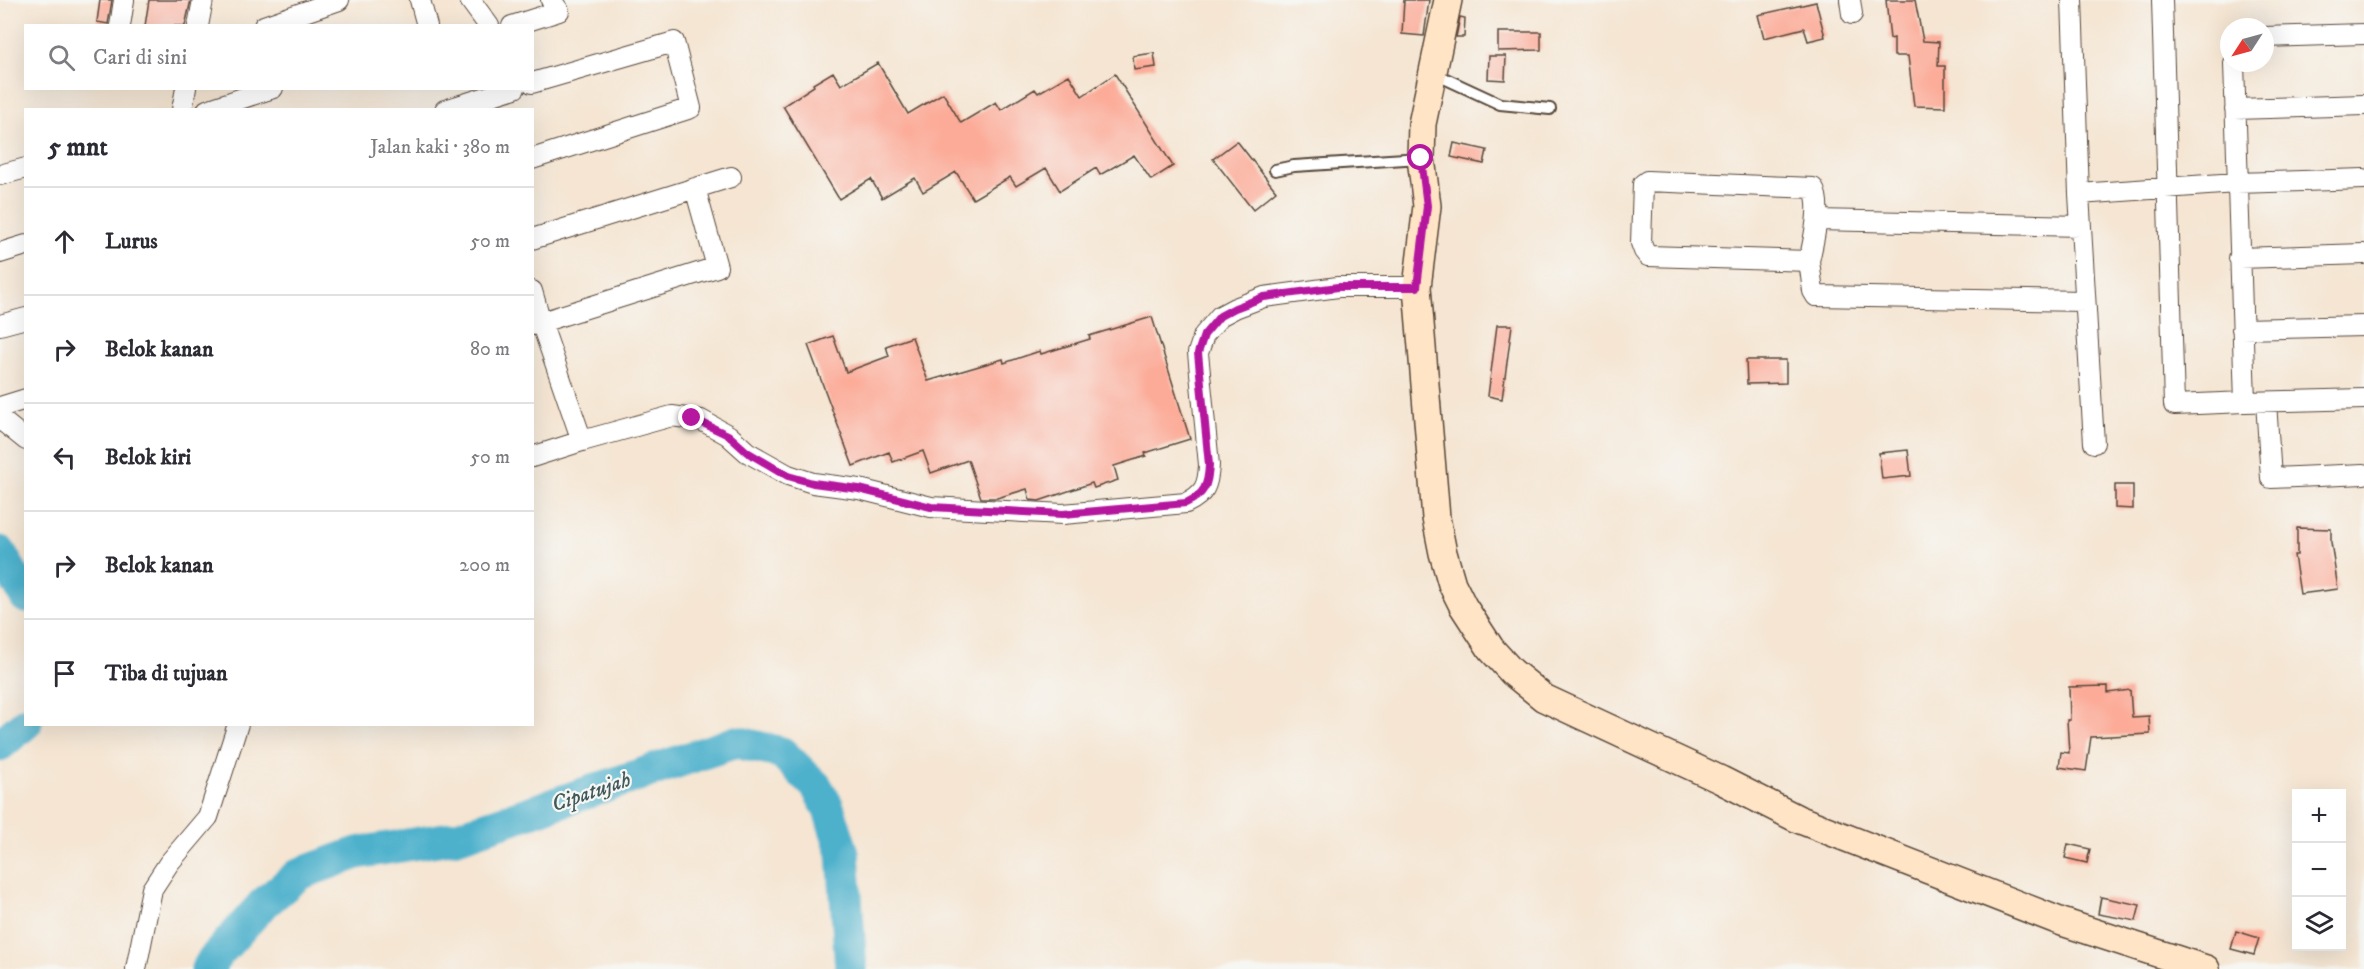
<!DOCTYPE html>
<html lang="id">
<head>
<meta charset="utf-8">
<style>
	:root { --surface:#fff; --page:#f7f7f7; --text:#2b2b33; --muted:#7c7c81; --line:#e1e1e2 }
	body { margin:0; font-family:"IM FELL DW Pica",serif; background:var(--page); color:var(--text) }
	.controls { position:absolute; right:18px; bottom:18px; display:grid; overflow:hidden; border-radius:0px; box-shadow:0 6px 24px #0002 }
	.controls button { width:54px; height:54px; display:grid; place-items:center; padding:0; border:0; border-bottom:2px solid var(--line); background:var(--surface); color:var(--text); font:30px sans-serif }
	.compass { position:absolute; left:2220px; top:18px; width:54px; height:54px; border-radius:50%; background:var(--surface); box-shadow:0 6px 24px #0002; rotate:234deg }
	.stop { position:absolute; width:18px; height:18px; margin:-14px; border:4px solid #b5179e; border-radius:50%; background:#fff }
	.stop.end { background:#b5179e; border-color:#fff; box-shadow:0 2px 6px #0008 }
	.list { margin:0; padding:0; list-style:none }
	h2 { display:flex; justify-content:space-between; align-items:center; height:78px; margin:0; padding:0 24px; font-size:26px }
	h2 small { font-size:20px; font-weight:400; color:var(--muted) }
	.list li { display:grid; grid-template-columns:39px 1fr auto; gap:18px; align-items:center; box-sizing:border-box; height:108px; padding:0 24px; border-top:2px solid var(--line) }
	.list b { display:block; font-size:22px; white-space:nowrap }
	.list em { font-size:20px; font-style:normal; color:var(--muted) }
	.icon { flex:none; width:33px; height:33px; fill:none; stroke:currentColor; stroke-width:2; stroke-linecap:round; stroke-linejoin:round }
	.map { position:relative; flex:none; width:2364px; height:969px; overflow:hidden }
	.search { position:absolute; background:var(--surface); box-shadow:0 6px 24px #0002; left:24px; top:24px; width:510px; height:66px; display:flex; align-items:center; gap:15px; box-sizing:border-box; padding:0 21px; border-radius:0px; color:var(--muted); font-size:22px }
	.panel { position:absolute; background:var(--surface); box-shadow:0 6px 24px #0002; left:24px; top:108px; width:510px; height:618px; border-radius:0px }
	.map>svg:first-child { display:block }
</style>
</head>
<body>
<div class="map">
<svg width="2364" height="969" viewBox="0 0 2364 969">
	<rect width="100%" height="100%" fill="#f6f6f2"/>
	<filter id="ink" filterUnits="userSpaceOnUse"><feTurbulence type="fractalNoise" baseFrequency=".0167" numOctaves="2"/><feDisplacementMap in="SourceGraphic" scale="12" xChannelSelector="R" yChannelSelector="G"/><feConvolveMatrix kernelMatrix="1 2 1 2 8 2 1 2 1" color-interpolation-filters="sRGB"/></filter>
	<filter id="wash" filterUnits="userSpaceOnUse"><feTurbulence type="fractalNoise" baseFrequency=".008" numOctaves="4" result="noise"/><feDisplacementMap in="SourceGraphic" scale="24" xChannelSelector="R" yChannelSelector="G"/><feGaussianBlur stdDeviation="1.35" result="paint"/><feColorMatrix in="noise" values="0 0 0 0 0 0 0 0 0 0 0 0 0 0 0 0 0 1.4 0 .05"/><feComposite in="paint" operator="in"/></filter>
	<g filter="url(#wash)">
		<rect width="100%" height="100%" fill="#f5e5d2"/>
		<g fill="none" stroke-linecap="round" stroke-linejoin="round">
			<path stroke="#4db1cc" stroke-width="33" d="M0 552 26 597
				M0 745 26 723
				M207 969 217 955 262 905 299 874 357 853 457 837 736 742 782 753 816 786 828 807 843 853 851 969"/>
		</g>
		<g id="blocks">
			<path fill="#fcab98" d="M100 0H112L108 24 97 22Z
				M149 0H191L185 26H145Z
				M1404 0H1429L1424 36 1402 34Z
				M1886 0H1915L1923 41 1939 42 1938 66H1945V107L1914 106 1908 56H1894V38L1890 39Z
				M1816 2 1825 37 1808 41 1804 28 1764 38 1758 15Z
				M1460 17 1465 18 1464 37H1456Z
				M1498 32H1541V50L1498 51Z
				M1154 53 1156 67 1134 70 1133 56Z
				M1489 56H1506L1505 80 1488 79Z
				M878 63 908 114 943 93 961 123 996 102 1001 110 1035 89 1038 93 1069 75 1082 96 1115 74 1173 166 1151 180 1134 155 1100 175 1096 168 1060 191 1046 168 1016 186 1010 177 973 199 956 172 923 192 915 178 882 198 871 179 839 199 783 106 814 86 813 84 833 72 841 85Z
				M1237 141 1276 191 1253 210 1213 159Z
				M1454 143 1487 150 1484 164 1451 157Z
				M1152 317 1190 439 1145 453 1146 456 1114 466 1118 480 1094 488 1092 483 1039 501 1030 500 1027 489 997 498H981L968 460 931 473 923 451 893 462 889 452 853 466 808 345 833 336 846 372 889 356 886 346 912 337 928 381 1003 359 1004 363 1040 351 1041 354 1090 339 1089 336Z
				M1497 325H1512L1502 399 1488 396Z
				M1746 360H1786V383L1747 384Z
				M1908 450 1911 476 1882 479 1879 453Z
				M2115 485H2133V509L2115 508Z
				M2297 528 2331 529V542L2338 589 2300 594 2294 555H2297Z
				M2108 686V693L2130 690 2132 717 2149 716 2150 734 2091 737 2086 771 2059 767 2061 752 2069 753 2067 720H2070L2069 687Z
				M2068 844 2090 849 2087 863 2065 858Z
				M2101 897 2140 905 2136 921 2098 914Z
				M2236 931 2259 938 2254 955 2231 949Z"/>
		</g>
	</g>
	<g filter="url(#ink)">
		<use href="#blocks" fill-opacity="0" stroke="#574639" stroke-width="1.5"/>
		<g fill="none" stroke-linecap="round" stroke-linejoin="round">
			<g stroke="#574639" stroke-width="14">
				<path id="lane" d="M1433 73 1500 104 1550 109
					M1275 170 1294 166 1421 158"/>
			</g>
			<g stroke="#574639" stroke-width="22">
				<path id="street" d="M420 0 427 26
					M470 0 489 26
					M1850 0 1852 14
					M2072 0 2079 194 2094 443
					M2162 0 2174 405 2245 402
					M120 26 124 0
					M198 26 203 0
					M264 26 339 0
					M512 26 559 11 551 0
					M2265 37 2364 34
					M2234 63 2245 402 2364 399
					M532 83 674 42 691 108 532 159
					M2235 109 2364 105
					M182 110 186 88
					M207 110 273 88
					M445 110 515 88
					M0 175 26 168
					M2079 194 2236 183 2364 179
					M1817 220 2081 226
					M532 239 731 177
					M0 253 26 245
					M2239 258 2364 254
					M1809 261C1813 243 1823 204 1813 188L1647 181 1643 184 1641 243 1644 251 1648 256 1809 261 1813 291 1816 296 2085 301
					M532 291 541 322 582 441
					M0 325 26 318
					M532 325 717 267 695 188
					M2242 329 2364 326
					M2266 402 2271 478 2364 474
					M0 407 26 399
					M0 419 26 440
					M532 457 582 441 672 416 701 420 728 435 747 452 788 475 813 483 859 489 931 507 1063 514 1186 503C1205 494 1208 485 1209 465L1198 353 1204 335 1220 316 1235 308 1264 297 1338 287H1417
					M136 969 152 889 169 863 208 817 238 724"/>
			</g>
			<g stroke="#574639" stroke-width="30">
				<path id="secondary" d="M1448 0 1422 124 1421 158 1427 206 1417 287 1436 518 1443 553 1452 584 1463 606 1491 649 1512 672 1544 698 1721 780 1798 819 2062 922 2206 969"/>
			</g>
			<use href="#lane" stroke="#fff" stroke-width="10"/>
			<use href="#street" stroke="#fff" stroke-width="20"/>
			<use href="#secondary" stroke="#ffe4c6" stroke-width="27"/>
		</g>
	</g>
	<g fill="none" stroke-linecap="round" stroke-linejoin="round" filter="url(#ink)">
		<path stroke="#b5179e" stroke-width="8" d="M692 418 728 435 747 452 788 476 813 483 859 489 931 507 1063 514 1186 503C1205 494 1208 485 1209 465L1198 353 1204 335 1220 316 1235 308 1264 297 1338 287H1417L1427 206 1421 158"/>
	</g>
	<g text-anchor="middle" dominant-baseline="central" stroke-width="4.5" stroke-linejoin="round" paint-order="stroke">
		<g font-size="22" font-style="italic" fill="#41595b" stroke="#f6f6f2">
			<text transform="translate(591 792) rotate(-19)">Cipatujah</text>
		</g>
	</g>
</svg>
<div class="controls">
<button>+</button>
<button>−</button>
<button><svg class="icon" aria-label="layers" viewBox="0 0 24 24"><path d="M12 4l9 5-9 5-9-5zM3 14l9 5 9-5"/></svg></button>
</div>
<svg class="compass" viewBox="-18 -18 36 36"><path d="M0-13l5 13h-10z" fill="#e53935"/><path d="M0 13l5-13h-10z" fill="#7c7c81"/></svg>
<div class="stop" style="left:1421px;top:158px"></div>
<div class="stop end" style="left:692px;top:418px"></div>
<div class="search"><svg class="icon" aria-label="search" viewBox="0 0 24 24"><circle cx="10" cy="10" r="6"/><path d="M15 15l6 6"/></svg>Cari di sini</div>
<section class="panel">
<h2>5 mnt<small>Jalan kaki · 380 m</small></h2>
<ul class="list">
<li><svg class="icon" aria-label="ahead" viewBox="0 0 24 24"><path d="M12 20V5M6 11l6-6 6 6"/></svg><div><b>Lurus</b></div><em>50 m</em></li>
<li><svg class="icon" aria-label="right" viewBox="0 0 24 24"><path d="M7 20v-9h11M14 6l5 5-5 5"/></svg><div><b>Belok kanan</b></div><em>80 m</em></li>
<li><svg class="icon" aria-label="left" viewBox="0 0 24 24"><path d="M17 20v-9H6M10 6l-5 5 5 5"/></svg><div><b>Belok kiri</b></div><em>50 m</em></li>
<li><svg class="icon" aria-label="right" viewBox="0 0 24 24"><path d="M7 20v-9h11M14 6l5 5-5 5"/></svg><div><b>Belok kanan</b></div><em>200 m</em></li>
<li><svg class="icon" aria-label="arrive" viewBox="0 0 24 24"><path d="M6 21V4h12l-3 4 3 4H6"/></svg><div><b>Tiba di tujuan</b></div></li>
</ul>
</section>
</div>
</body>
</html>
